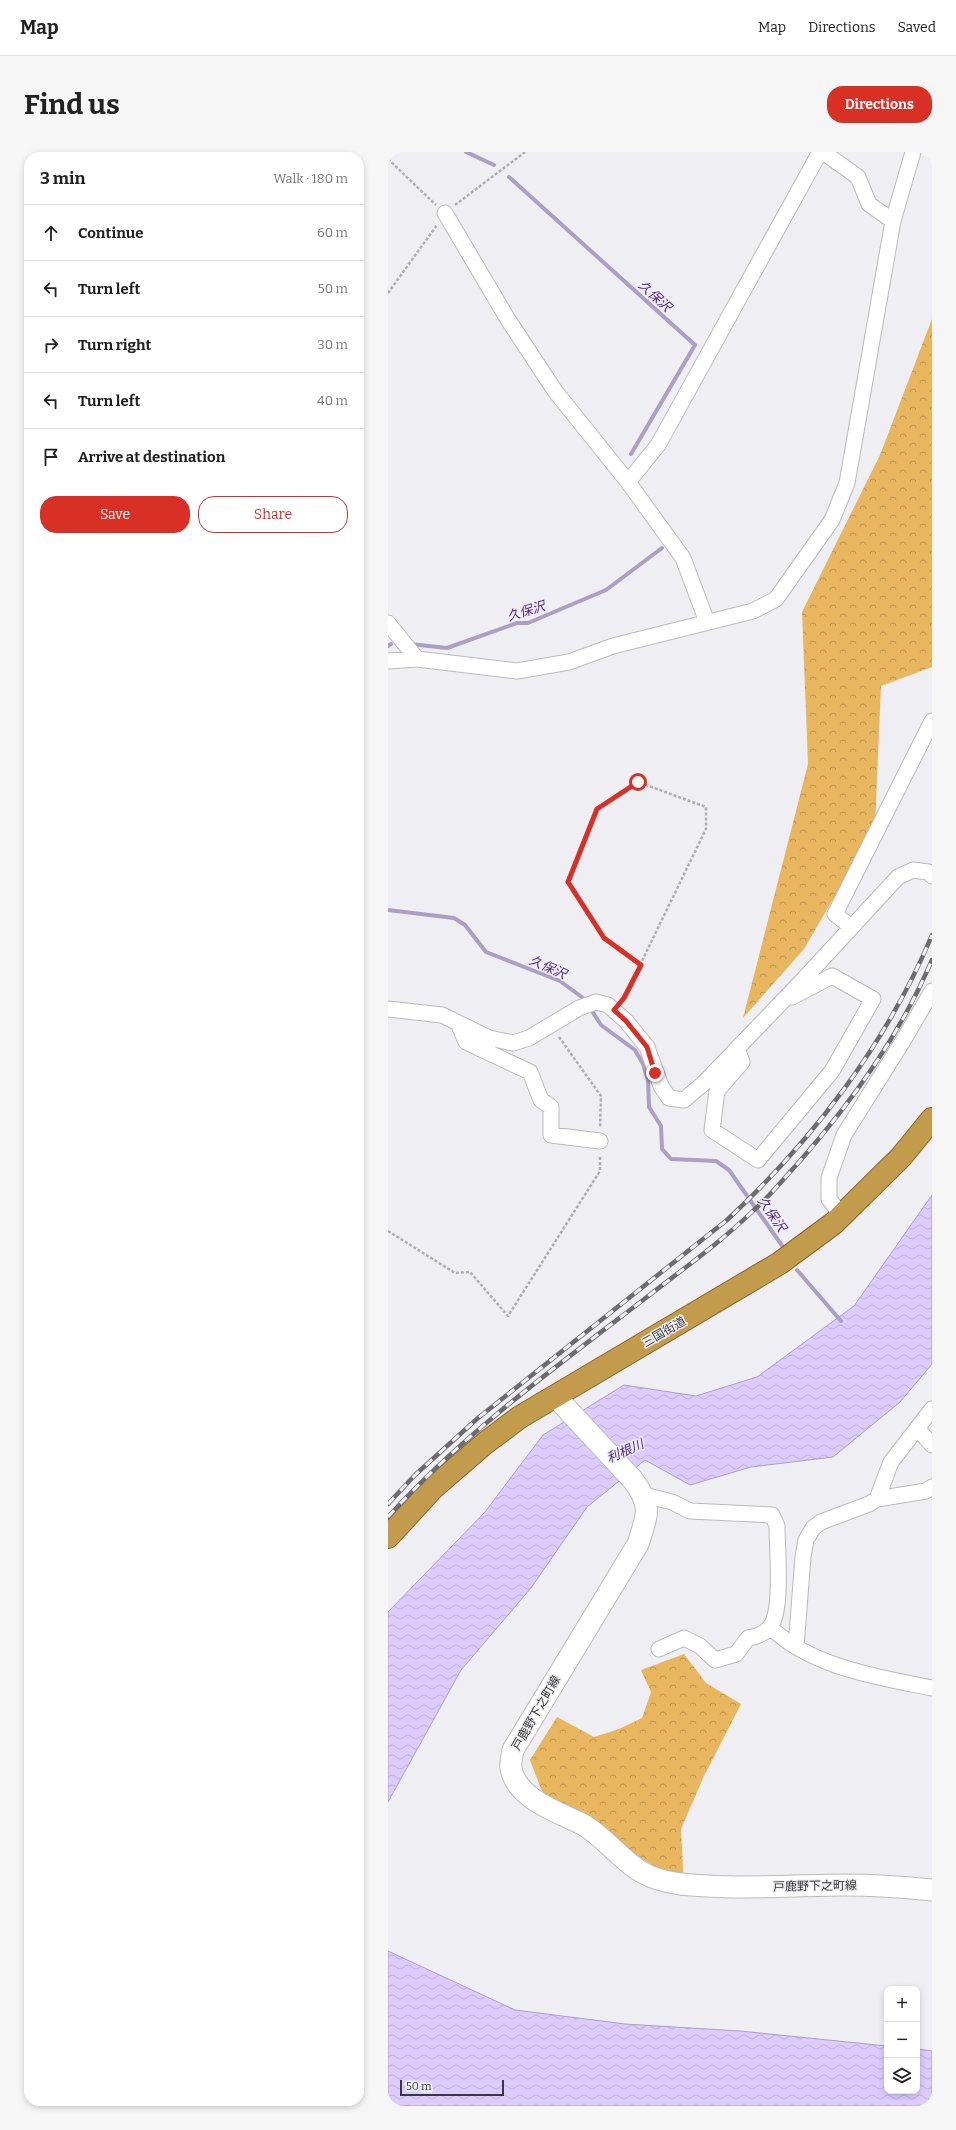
<!DOCTYPE html>
<html lang="en">
<head>
<meta charset="utf-8">
<style>
	:root { --surface:#fff; --page:#f6f6f6; --text:#222; --muted:#767676; --line:#e0e0e0; --accent:#d93025 }
	body { margin:0; font-family:Bitter,"Noto Sans JP",serif; background:var(--page); color:var(--text) }
	.controls { position:absolute; right:12px; bottom:12px; display:grid; overflow:hidden; border-radius:8px; box-shadow:0 2px 6px #0003 }
	.controls button { width:36px; height:36px; display:grid; place-items:center; padding:0; border:0; border-bottom:1px solid var(--line); background:var(--surface); color:var(--text); font:20px sans-serif }
	.scale { position:absolute; left:12px; bottom:10px; width:104px; box-sizing:border-box; padding-left:4px; border:2px solid #38383a; border-top:0; font-size:11px; line-height:14px; white-space:nowrap; color:#38383a; -webkit-text-stroke:3px #efeef3; paint-order:stroke }
	.stop { position:absolute; width:12px; height:12px; margin:-9px; border:3px solid #d93025; border-radius:50%; background:#fff }
	.stop.end { background:#d93025; border-color:#fff; box-shadow:0 1px 4px #0008 }
	.list { margin:0; padding:0; list-style:none }
	h2 { display:flex; justify-content:space-between; align-items:center; height:52px; margin:0; padding:0 16px; font-size:17px }
	h2 small { font-size:13px; font-weight:400; color:var(--muted) }
	.list li { display:grid; grid-template-columns:26px 1fr auto; gap:12px; align-items:center; box-sizing:border-box; height:56px; padding:0 16px; border-top:1px solid var(--line) }
	.list b { display:block; font-size:15px; white-space:nowrap }
	.list em { font-size:13px; font-style:normal; color:var(--muted) }
	.actions { display:flex; gap:8px; padding:12px 16px }
	.actions a { flex:1; padding:9px 0; border:1px solid var(--accent); border-radius:16px; text-align:center; font-size:14px; color:var(--accent) }
	.actions .main { background:var(--accent); color:#fff }
	.icon { flex:none; width:22px; height:22px; fill:none; stroke:currentColor; stroke-width:2; stroke-linecap:round; stroke-linejoin:round }
	.map { position:relative; flex:none; width:544px; height:1954px; overflow:hidden; border-radius:16px }
	header { display:flex; align-items:center; gap:24px; box-sizing:border-box; height:56px; padding:0 20px; background:var(--surface); border-bottom:1px solid var(--line) }
	header strong { font-size:19px }
	nav { display:flex; gap:22px; margin-inline-start:auto; font-size:14px }
	.intro { display:flex; align-items:center; justify-content:space-between; box-sizing:border-box; height:96px; padding:0 24px }
	h1 { margin:0; font-size:28px }
	.button { padding:10px 18px; border-radius:16px; background:var(--accent); color:#fff; font-size:14px; font-weight:700 }
	main { display:flex; gap:24px; padding:0 24px }
	aside { flex:1; background:var(--surface); border-radius:16px; box-shadow:0 2px 6px #0003 }
	.map>svg:first-child { display:block }
</style>
</head>
<body>
<header>
<strong>Map</strong>
<nav><a>Map</a><a>Directions</a><a>Saved</a></nav>
</header>
<div class="intro"><h1>Find us</h1><a class="button">Directions</a></div>
<main>
<aside>
<h2>3 min<small>Walk · 180 m</small></h2>
<ul class="list">
<li><svg class="icon" aria-label="ahead" viewBox="0 0 24 24"><path d="M12 20V5M6 11l6-6 6 6"/></svg><div><b>Continue</b></div><em>60 m</em></li>
<li><svg class="icon" aria-label="left" viewBox="0 0 24 24"><path d="M17 20v-9H6M10 6l-5 5 5 5"/></svg><div><b>Turn left</b></div><em>50 m</em></li>
<li><svg class="icon" aria-label="right" viewBox="0 0 24 24"><path d="M7 20v-9h11M14 6l5 5-5 5"/></svg><div><b>Turn right</b></div><em>30 m</em></li>
<li><svg class="icon" aria-label="left" viewBox="0 0 24 24"><path d="M17 20v-9H6M10 6l-5 5 5 5"/></svg><div><b>Turn left</b></div><em>40 m</em></li>
<li><svg class="icon" aria-label="arrive" viewBox="0 0 24 24"><path d="M6 21V4h12l-3 4 3 4H6"/></svg><div><b>Arrive at destination</b></div></li>
</ul>
<div class="actions"><a class="main">Save</a><a>Share</a></div>
</aside>
<div class="map">
<svg width="544" height="1954" viewBox="0 0 544 1954">
	<defs>
		<pattern id="forest-crowns" width="20" height="18" patternUnits="userSpaceOnUse"><rect width="20" height="18" fill="#e8b65f"/><path d="M2 6a3 3 0 1 1 6 0M12 15a3 3 0 1 1 6 0" fill="none" stroke="#bd954f"/></pattern>
		<pattern id="water-waves" width="16" height="10" patternUnits="userSpaceOnUse"><rect width="16" height="10" fill="#dccbfe"/><path d="M0 5q4-4 8 0t8 0" fill="none" stroke="#beafda"/></pattern>
	</defs>
	<rect width="100%" height="100%" fill="#efeef3"/>
	<path fill="url(#forest-crowns)" d="M544 167V515L493 534 487 675 416 797 355 866 420 612 414 460 492 303Z
		M296 1502 318 1531 353 1552 316 1624 293 1677 296 1734 155 1642 142 1608 169 1565 206 1585 231 1577 254 1566 263 1540 253 1518Z"/>
	<path fill="url(#water-waves)" stroke="#ab9fc3" d="M544 1043V1212L512 1250 445 1305 363 1315 302 1333 257 1308 199 1355 143 1436 73 1518 0 1650V1460L97 1360 155 1283 236 1233 308 1244 369 1225 466 1154Z
		M0 1799 127 1858 237 1872 352 1879 499 1894V1939H529V1897L544 1899V1954H0Z"/>
	<g fill="none" stroke-linecap="round" stroke-linejoin="round">
		<path stroke="#ab9fc3" stroke-width="4" d="M78 0 106 13
			M121 25 307 193 243 302
			M22 492 59 496 129 471H140L218 438 274 396
			M0 494 3 492
			M0 758 66 766 77 773 98 800 172 829 195 846 198 851
			M202 856 213 873 247 898 255 912 260 928 261 955 273 974 274 997 283 1007 328 1009 341 1018 395 1095
			M409 1118 453 1169"/>
		<g stroke="#bbb9be" stroke-width="17">
			<path id="minor" d="M435 0 470 25 481 52 505 69
				M57 61 119 166 167 239 240 330 295 406 319 470
				M240 330 270 293 432 0
				M0 471 29 507
				M0 509 29 507 129 519 181 510 225 494 365 459 388 447 444 368 459 331 505 69 525 0
				M463 775 447 762 544 569
				M0 857 54 863 101 886 125 891 141 886 191 856 208 850 220 853 238 869 259 895 273 934 281 946 296 948 316 931 413 830 510 725 525 718 540 720 544 724
				M70 871 78 890 142 920 153 948 163 955V983L212 989
				M349 896 354 910 329 939 324 978 370 1008 444 919 485 847 444 824 404 845
				M454 1064 441 1047V1026L456 983 515 889 544 839
				M529 1276 544 1293
				M256 1343 284 1350 302 1359 384 1363 389 1374C389 1397 395 1459 382 1475 376 1482 368 1485 360 1486L348 1502 327 1508 312 1494 296 1486 271 1497
				M489 1347 538 1339 544 1335
				M382 1475C423 1515 489 1525 544 1536
				M408 1495 415 1405 418 1388 425 1376 433 1370 481 1352 489 1347 503 1310 544 1257"/>
		</g>
		<g stroke="#bbb9be" stroke-width="23">
			<path id="secondary" d="M167 1244 245 1328C265 1355 259 1363 250 1392L125 1598C124 1604 122 1611 123 1616 128 1647 170 1660 194 1672 218 1685 237 1715 264 1725 282 1732 300 1733 320 1734 366 1737 411 1733 456 1733 486 1733 515 1735 544 1738"/>
		</g>
		<g stroke="#876829" stroke-width="24">
			<path id="trunk" d="M0 1385 45 1336 96 1292 132 1265 392 1111 446 1071 513 1005 544 967"/>
		</g>
		<path stroke="#aeadb1" stroke-width="2.5" stroke-dasharray="3 2" stroke-linecap="butt" d="M0 7 48 53
			M67 53 137 0
			M0 141 49 73
			M234 849 236 846 318 677V655L250 630 209 657 180 730 216 786 253 813
			M171 885 213 944 212 976
			M0 1079 67 1121 82 1120 120 1164 212 1019V1003"/>
		<use href="#minor" stroke="#fff" stroke-width="15"/>
		<use href="#secondary" stroke="#fff" stroke-width="21"/>
		<use href="#trunk" stroke="#c29b4c" stroke-width="22"/>
		<g stroke="#6c6c6f" stroke-width="4.5">
			<path id="rail" d="M0 1352 27 1323 90 1266 339 1068C424 989 499 891 544 783
				M0 1365C76 1281 169 1214 259 1145 295 1117 333 1090 366 1058 383 1043 397 1025 412 1009 465 948 512 883 544 808"/>
		</g>
		<use href="#rail" stroke="#efeef3" stroke-width="3" stroke-dasharray="9" stroke-linecap="butt"/>
	</g>
	<g fill="none" stroke-linecap="round" stroke-linejoin="round">
		<path stroke="#d93025" stroke-width="5" d="M250 630 209 657 180 730 216 786 253 813 236 846 226 858 238 869 259 895 267 921"/>
	</g>
	<g text-anchor="middle" dominant-baseline="central" stroke-width="3" stroke-linejoin="round" paint-order="stroke">
		<g font-size="12" fill="#38383a" stroke="#efeef3">
			<text transform="translate(276 1180) rotate(-30)">三国街道</text>
			<text transform="translate(148 1561) rotate(-60)">戸鹿野下之町線</text>
			<text transform="translate(427 1734) rotate(-1)">戸鹿野下之町線</text>
		</g>
		<g font-size="13" font-style="italic" fill="#522887" stroke="#efeef3">
			<text transform="translate(267 144) rotate(42)">久保沢</text>
			<text transform="translate(138 459) rotate(-17)">久保沢</text>
			<text transform="translate(160 815) rotate(24)">久保沢</text>
			<text transform="translate(384 1062) rotate(55)">久保沢</text>
			<text transform="translate(237 1299) rotate(-24)">利根川</text>
		</g>
	</g>
</svg>
<div class="controls">
<button>+</button>
<button>−</button>
<button><svg class="icon" aria-label="layers" viewBox="0 0 24 24"><path d="M12 4l9 5-9 5-9-5zM3 14l9 5 9-5"/></svg></button>
</div>
<div class="scale">50 m</div>
<div class="stop" style="left:250px;top:630px"></div>
<div class="stop end" style="left:267px;top:921px"></div>
</div>
</main>
</body>
</html>
